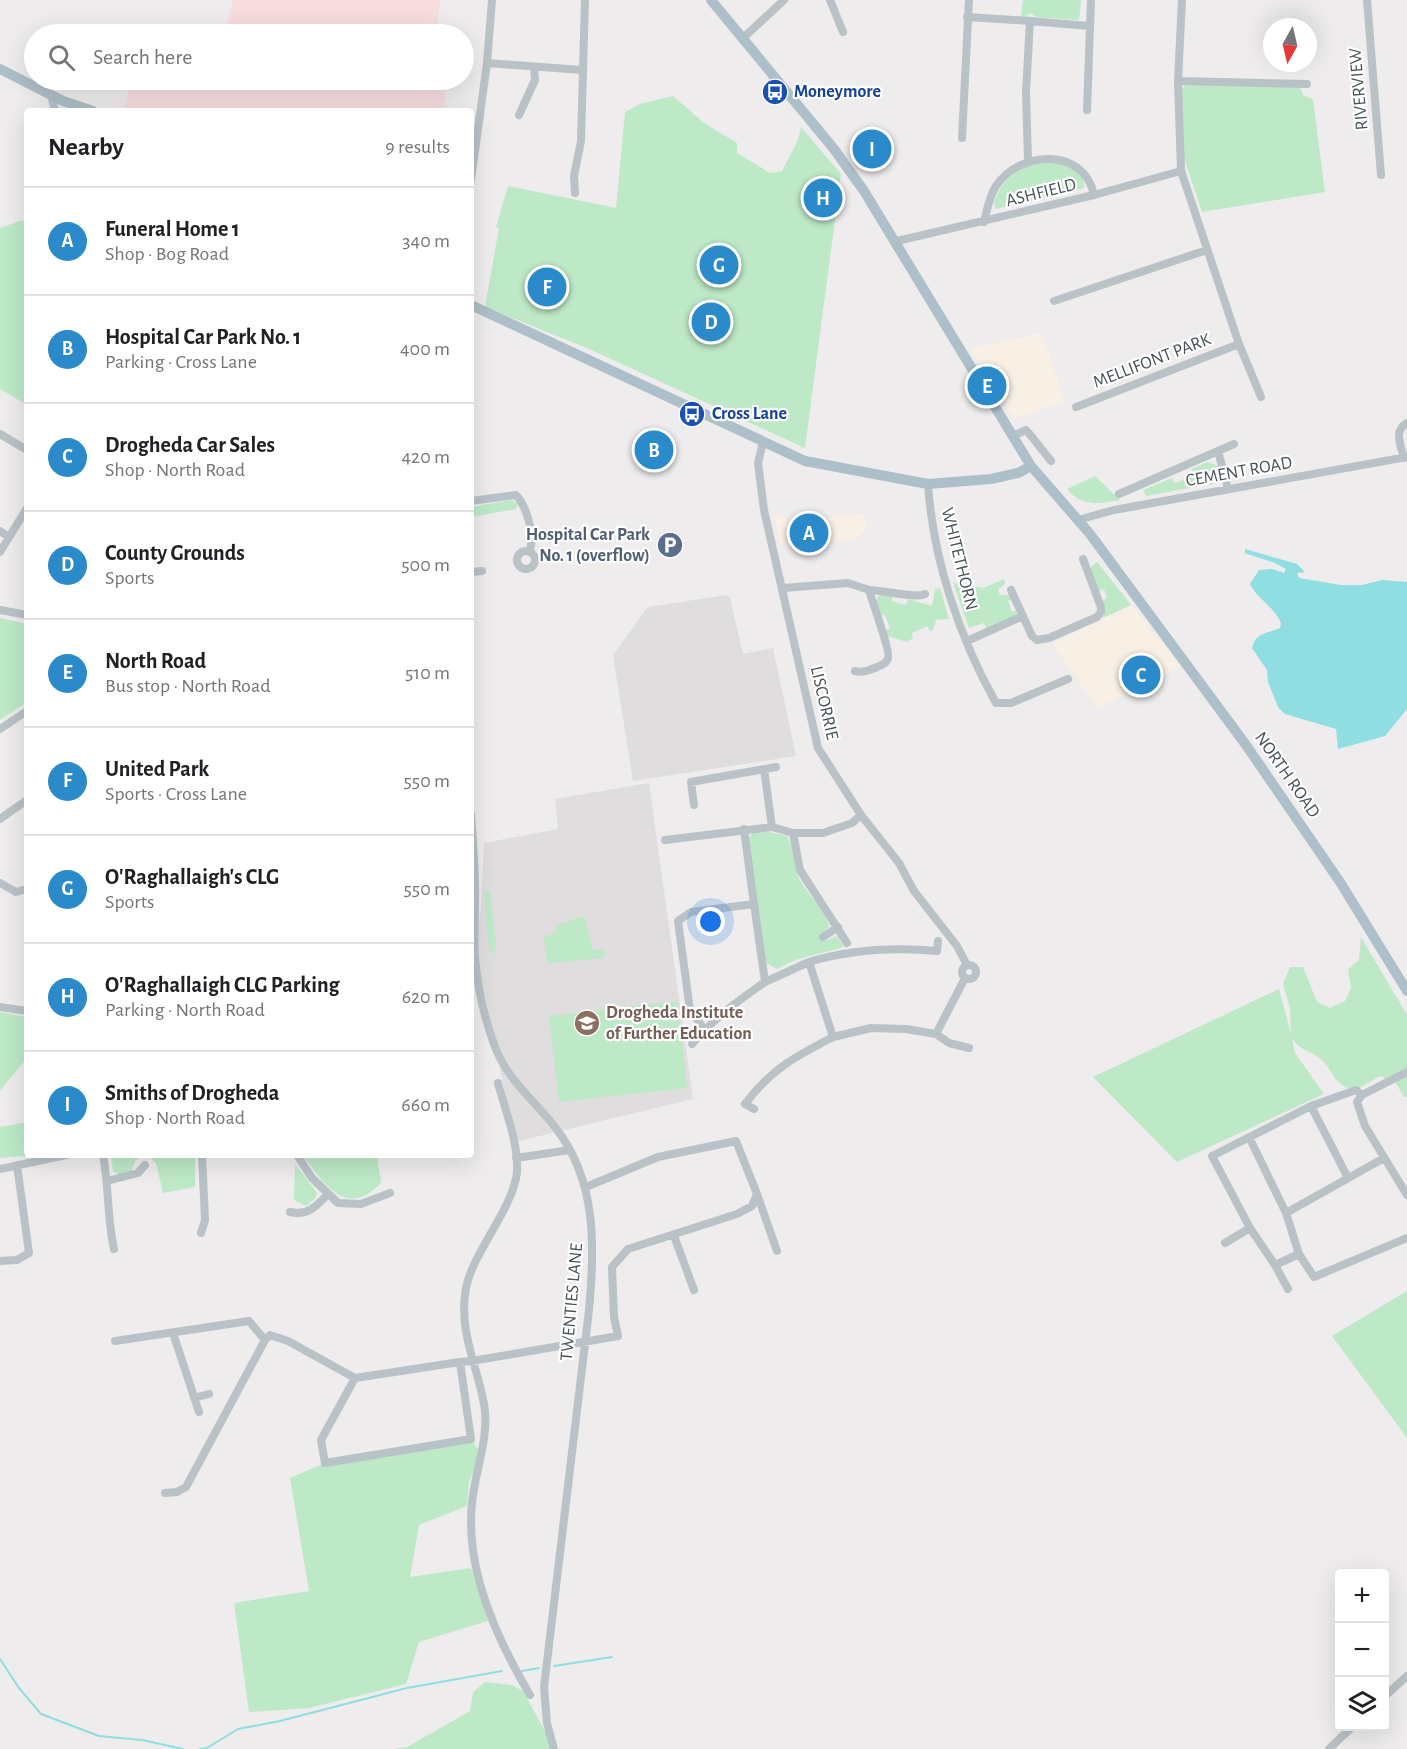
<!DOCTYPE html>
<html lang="en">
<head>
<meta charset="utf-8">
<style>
	:root { --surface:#fff; --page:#f2f2f2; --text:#202124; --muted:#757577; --line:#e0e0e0; --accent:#2a8aca }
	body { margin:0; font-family:"Alegreya Sans",sans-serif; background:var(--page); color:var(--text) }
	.controls { position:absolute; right:18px; bottom:18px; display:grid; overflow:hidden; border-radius:6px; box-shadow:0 6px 24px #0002 }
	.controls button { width:54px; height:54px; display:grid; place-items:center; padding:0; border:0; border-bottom:2px solid var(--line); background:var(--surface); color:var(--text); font:30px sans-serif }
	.compass { position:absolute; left:1263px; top:18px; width:54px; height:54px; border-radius:50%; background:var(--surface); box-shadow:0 6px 24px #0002; rotate:188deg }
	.you { position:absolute; left:711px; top:922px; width:21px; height:21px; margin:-15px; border:4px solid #fff; border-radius:50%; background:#1a73e8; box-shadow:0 0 0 9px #1a73e833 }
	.badge { display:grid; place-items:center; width:39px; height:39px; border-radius:50%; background:var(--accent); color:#fff; font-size:20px; font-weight:700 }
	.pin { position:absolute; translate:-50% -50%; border:3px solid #fff; box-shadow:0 2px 6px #0006 }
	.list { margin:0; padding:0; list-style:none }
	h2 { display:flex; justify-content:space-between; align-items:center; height:78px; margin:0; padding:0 24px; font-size:26px }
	h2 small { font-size:20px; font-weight:400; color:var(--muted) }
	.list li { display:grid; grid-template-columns:39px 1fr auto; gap:18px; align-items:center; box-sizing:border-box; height:108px; padding:0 24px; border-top:2px solid var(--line) }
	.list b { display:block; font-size:22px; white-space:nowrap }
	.list p { margin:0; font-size:20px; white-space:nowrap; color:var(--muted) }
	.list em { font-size:20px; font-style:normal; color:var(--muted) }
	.icon { flex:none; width:33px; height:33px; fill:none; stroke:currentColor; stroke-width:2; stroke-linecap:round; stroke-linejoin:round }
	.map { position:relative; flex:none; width:1407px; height:1749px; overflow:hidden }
	.search { position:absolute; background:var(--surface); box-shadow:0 6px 24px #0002; left:24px; top:24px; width:450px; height:66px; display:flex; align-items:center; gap:15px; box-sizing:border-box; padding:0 21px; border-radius:33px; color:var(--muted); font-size:22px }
	.panel { position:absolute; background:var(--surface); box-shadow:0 6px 24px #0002; left:24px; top:108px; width:450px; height:1050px; border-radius:6px }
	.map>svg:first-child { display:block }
</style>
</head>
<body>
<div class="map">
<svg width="1407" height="1749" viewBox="0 0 1407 1749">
	<rect width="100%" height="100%" fill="#eeecec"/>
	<path fill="#f9f0e5" d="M1042 333 1065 402 1014 418 970 349Z
		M774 514 797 524V519L864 514 867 527 856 539 780 544Z
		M1131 605 1181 667 1097 708 1053 644Z"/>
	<path fill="#dfdddd" d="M727 595 730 598 743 654 773 648 796 756 633 781 613 655 648 607Z
		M649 783 693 1099 515 1142 475 946 481 908 484 843 558 829 555 799Z"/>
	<path fill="#f7dddf" d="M233 0H440L437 27 450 29V34H225Z
		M131 80H447L444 111H124Z"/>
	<path fill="#bde9c7" d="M1023 0H1081L1079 20 1036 17 1030 13 1025 17 1021 16Z
		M1186 85 1300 86 1303 95 1313 99 1325 192 1202 212 1184 158 1181 89Z
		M673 96 704 123 737 143V153L770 173 782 171 798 140 801 127 841 174 805 448 589 349 485 307 499 228 496 227 508 186 616 208 625 112 640 104Z
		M1048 162C1062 163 1086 169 1084 188L996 209 994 204C1001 177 1021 165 1048 162Z
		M22 220 27 224V405L0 389V228Z
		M1207 462 1218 466 1222 482 1146 496 1143 490 1172 478 1175 483 1195 475 1192 469Z
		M1095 476 1120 500C1099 504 1082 507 1067 489Z
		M511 500 518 504 516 509 471 517V507Z
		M1097 562 1131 605 1103 618 1105 610 1103 600 1107 598 1104 589 1098 591 1090 568Z
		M1004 579 1005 584 998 590 1000 595H1009L1012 599 1008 601 1012 612 1017 610 1016 616 986 628 984 623 969 628 953 583 983 588Z
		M940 588 949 619 936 620 933 630 930 631 927 626 912 633 913 638 907 642 887 636 885 631 890 628 885 615 880 616 876 602 879 594 893 595 892 601 906 605 908 599 932 606 935 589Z
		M0 618 27 624V702L0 720Z
		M765 831 787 836C795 848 793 865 799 878 805 891 828 915 829 927L821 934 825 941 837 936 844 947 795 960 777 969 766 963 748 838 753 833Z
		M487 890 490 892 496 945 494 954 489 951 484 892Z
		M584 916 593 950 604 949 605 958 547 963 544 937 557 932 555 926Z
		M1361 937 1407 1015V1097H1404L1396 1083 1380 1076 1356 1090C1330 1085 1335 1069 1318 1057 1306 1048 1301 1052 1292 1038L1295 1053 1324 1094 1177 1162 1093 1077 1279 989 1291 1034 1290 1008 1283 984 1290 967H1303L1317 1002 1330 1008 1345 1001 1351 988 1348 969 1359 960Z
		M677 1001 687 1088 559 1102 549 1016Z
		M0 1012 27 1017V1058L0 1091Z
		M27 1122V1155H34L0 1158V1127Z
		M111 1155H143L136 1160 131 1171 119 1175 113 1171Z
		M147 1155 195 1157V1187L163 1193 156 1163Z
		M303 1155H377L381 1183C347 1219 324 1185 303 1155Z
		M295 1164 317 1193 315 1199 306 1206 294 1200Z
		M1407 1291V1438L1332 1336Z
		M471 1439 481 1454 469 1482 467 1506 419 1525 410 1577 471 1568 488 1621 419 1642 406 1684 309 1708 249 1712 234 1603 309 1591 290 1478 325 1463Z
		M485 1682 512 1685 523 1691 555 1749H394L407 1747 470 1711 473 1692Z"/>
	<path fill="#8edee2" d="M1245 549 1297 564 1305 572 1297 573 1299 578 1341 585H1362L1382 580 1407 582V709L1385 736 1338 749 1336 729 1285 714 1278 707 1268 682 1267 670 1252 648C1256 632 1266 634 1280 628L1281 623C1274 606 1257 599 1250 584L1259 570 1272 569 1284 573 1286 569 1275 563 1245 553Z"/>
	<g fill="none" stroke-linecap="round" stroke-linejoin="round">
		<path stroke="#8edee2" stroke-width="2" d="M0 1659 19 1688 41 1714 99 1736 142 1740 183 1749
			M554 1666 612 1657
			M522 1671 539 1668
			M200 1749 207 1748 238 1729 280 1721 407 1688 502 1671"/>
		<path stroke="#b8c2c7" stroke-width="8" d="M830 0 843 32
			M1182 0 1178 81 1181 171 1239 344 1261 397
			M1367 0 1381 175
			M967 17 1030 21
			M742 39 784 0
			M487 63 582 70
			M1178 81 1307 84
			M51 95 55 111
			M1087 110 1091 0
			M519 115 535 80 534 67
			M962 138 969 0
			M1028 161 1026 92 1030 21 1089 26
			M471 180 487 63 492 0
			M575 193 574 176 581 141 585 0
			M984 222C987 210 989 197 996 186 1020 150 1084 147 1094 195
			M897 241 1094 195 1181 171
			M1054 301 1207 250
			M1076 407 1239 344
			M0 434 27 450
			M1013 436 1026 430 1028 432 1051 461
			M1218 451 1228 489
			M1404 458C1401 446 1393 431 1407 423
			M928 484C933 559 959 637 996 703H1011L1068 679
			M1119 494 1234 444
			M471 501 516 495C527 507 536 537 529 552
			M1078 520 1114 510 1407 457
			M0 531 9 537
			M517 560a9 9 0 1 1 18 0a9 9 0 1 1-18 0Z
			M0 552 27 508
			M471 572 482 571
			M783 588 848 583 869 590C872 601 891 653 888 658 887 663 882 665 877 667 870 670 863 673 855 671
			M869 590C883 590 916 599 925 594
			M1011 590 1032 636 1037 640 1049 638 1097 617 1101 612V607L1083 559
			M0 610 27 615
			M967 641 1023 616
			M0 729 27 711
			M764 769 772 827
			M694 805 691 782 776 767
			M471 814C473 844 476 874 475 905 475 923 473 942 475 959 478 988 484 1017 494 1044 506 1079 533 1099 555 1127 597 1180 595 1247 589 1310L544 1687 547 1723 554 1749
			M861 815 899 863 914 891 957 946 967 965
			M0 819 27 800
			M793 833 800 870 847 943
			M665 840 772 827 793 833H823L852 823 861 815 818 748 764 510 758 463 763 442
			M0 883 16 892 27 889
			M823 937 838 927
			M809 962C852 949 893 947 937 951L938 941
			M962 972a7 7 0 1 1 14 0a7 7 0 1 1-14 0Z
			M0 1007 27 1011
			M704 1029 690 1010 678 921 691 912 754 904 744 829
			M936 1034 965 978
			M833 1037 871 1028 906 1029 936 1034 949 1043 969 1048
			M692 1044C713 1019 739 1000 765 982L754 904
			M1407 1072 1362 1095 1357 1102 1365 1126 1407 1195
			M498 1083C505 1110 519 1144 517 1172 513 1209 473 1252 466 1288 458 1330 477 1365 484 1404 490 1437 475 1470 472 1503 465 1570 497 1639 530 1695
			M754 1109 745 1104C772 1068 795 1057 833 1037L809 962 765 982
			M1249 1137 1286 1213
			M103 1155C109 1186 107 1218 114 1249
			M297 1155 312 1178 338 1203 361 1204 390 1193
			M516 1158 570 1150
			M1384 1158 1286 1213 1299 1254 1314 1277 1407 1238
			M0 1169 66 1155
			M1348 1178 1311 1106 1356 1090 1362 1095
			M107 1181 138 1173 145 1165
			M757 1194 777 1251
			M290 1212C307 1216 316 1207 327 1195
			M1250 1228 1275 1265
			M201 1233 205 1220 202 1155
			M674 1236 694 1290
			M1225 1243 1250 1228 1212 1156 1311 1106
			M0 1261 17 1260 29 1253 17 1165
			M1288 1289 1275 1265 1299 1254
			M173 1333 199 1412
			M115 1341 249 1321 265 1340
			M460 1362 471 1439 325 1463 321 1440 355 1378 460 1362 472 1361 618 1336 614 1317 612 1267 628 1249 737 1214 752 1206 757 1194 736 1141 658 1157 586 1187
			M194 1398 209 1394
			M165 1493 177 1492 186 1487 265 1340 270 1335 288 1341 355 1378
			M1384 1697 1407 1676
			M1329 1749 1353 1726"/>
		<path stroke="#adbfc8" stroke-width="10" d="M711 0 834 149 864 191 1031 466 1090 534 1246 745 1340 882 1407 991
			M0 69 63 101 93 111
			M471 305 805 461 928 484 991 479 1018 473 1031 466"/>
	</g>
	<defs>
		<g id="bus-disc" transform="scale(1.35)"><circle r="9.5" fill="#1a4fb4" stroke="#fff"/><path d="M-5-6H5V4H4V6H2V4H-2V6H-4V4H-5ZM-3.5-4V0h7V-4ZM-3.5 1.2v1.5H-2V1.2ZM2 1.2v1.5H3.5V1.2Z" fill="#fff"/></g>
		<g id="parking-disc" transform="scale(1.35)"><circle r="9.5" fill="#5c6f8a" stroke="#fff"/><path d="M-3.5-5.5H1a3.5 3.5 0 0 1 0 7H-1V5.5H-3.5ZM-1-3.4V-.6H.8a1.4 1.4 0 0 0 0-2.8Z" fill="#fff"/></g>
		<g id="university-disc" transform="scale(1.35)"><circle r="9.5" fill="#8d6e63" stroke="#fff"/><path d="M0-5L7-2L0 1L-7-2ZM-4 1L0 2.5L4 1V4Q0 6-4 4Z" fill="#fff"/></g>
	</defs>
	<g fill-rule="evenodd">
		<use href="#bus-disc" x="775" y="92"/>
		<use href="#bus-disc" x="692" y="414"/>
		<use href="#parking-disc" x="670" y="545"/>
		<use href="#university-disc" x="587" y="1023"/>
	</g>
	<g text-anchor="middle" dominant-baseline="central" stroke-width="4.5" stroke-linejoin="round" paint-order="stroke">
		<g font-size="18" fill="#465257" stroke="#fff">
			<text transform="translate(1359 89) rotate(-95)">RIVERVIEW</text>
			<text transform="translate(1041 193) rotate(-14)">ASHFIELD</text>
			<text transform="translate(1152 361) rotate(-21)">MELLIFONT PARK</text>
			<text transform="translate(1239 472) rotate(-10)">CEMENT ROAD</text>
			<text transform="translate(959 559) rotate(76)">WHITETHORN</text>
			<text transform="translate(824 703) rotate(77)">LISCORRIE</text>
			<text transform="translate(1287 775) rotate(55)">NORTH ROAD</text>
			<text transform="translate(572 1302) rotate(-85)">TWENTIES LANE</text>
		</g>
		<g font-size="18" font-weight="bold" fill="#164399" stroke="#fff" text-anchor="start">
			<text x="794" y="92">Moneymore</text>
			<text x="712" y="414">Cross Lane</text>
		</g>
		<g font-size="18" font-weight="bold" fill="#4e5e75" stroke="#fff" text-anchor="end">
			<text x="650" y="535">Hospital Car Park<tspan x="650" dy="21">No. 1 (overflow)</tspan></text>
		</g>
		<g font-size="18" font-weight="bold" fill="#785e54" stroke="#fff" text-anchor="start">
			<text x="606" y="1013">Drogheda Institute<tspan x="606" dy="21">of Further Education</tspan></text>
		</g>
	</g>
</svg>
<div class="controls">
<button>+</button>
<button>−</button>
<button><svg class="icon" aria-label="layers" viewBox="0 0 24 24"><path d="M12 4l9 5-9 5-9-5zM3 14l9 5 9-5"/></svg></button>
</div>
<svg class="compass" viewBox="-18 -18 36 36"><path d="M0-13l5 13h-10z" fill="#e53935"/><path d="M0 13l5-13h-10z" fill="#757577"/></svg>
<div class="you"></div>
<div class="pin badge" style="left:809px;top:533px">A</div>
<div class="pin badge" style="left:654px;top:450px">B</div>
<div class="pin badge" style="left:1141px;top:675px">C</div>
<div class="pin badge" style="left:711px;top:322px">D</div>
<div class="pin badge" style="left:987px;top:386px">E</div>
<div class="pin badge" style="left:547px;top:287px">F</div>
<div class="pin badge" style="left:719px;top:265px">G</div>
<div class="pin badge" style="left:823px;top:198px">H</div>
<div class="pin badge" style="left:872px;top:149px">I</div>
<div class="search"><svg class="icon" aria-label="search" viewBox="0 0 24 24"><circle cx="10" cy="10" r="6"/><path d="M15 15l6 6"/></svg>Search here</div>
<section class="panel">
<h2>Nearby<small>9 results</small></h2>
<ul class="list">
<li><span class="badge">A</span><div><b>Funeral Home 1</b><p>Shop · Bog Road</p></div><em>340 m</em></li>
<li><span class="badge">B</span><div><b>Hospital Car Park No. 1</b><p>Parking · Cross Lane</p></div><em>400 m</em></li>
<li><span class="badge">C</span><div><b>Drogheda Car Sales</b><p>Shop · North Road</p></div><em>420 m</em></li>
<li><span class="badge">D</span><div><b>County Grounds</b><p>Sports</p></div><em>500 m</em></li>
<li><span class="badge">E</span><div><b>North Road</b><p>Bus stop · North Road</p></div><em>510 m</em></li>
<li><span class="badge">F</span><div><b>United Park</b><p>Sports · Cross Lane</p></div><em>550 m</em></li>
<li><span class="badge">G</span><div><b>O'Raghallaigh's CLG</b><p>Sports</p></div><em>550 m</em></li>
<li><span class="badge">H</span><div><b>O'Raghallaigh CLG Parking</b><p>Parking · North Road</p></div><em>620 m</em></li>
<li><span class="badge">I</span><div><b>Smiths of Drogheda</b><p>Shop · North Road</p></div><em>660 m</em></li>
</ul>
</section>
</div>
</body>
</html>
